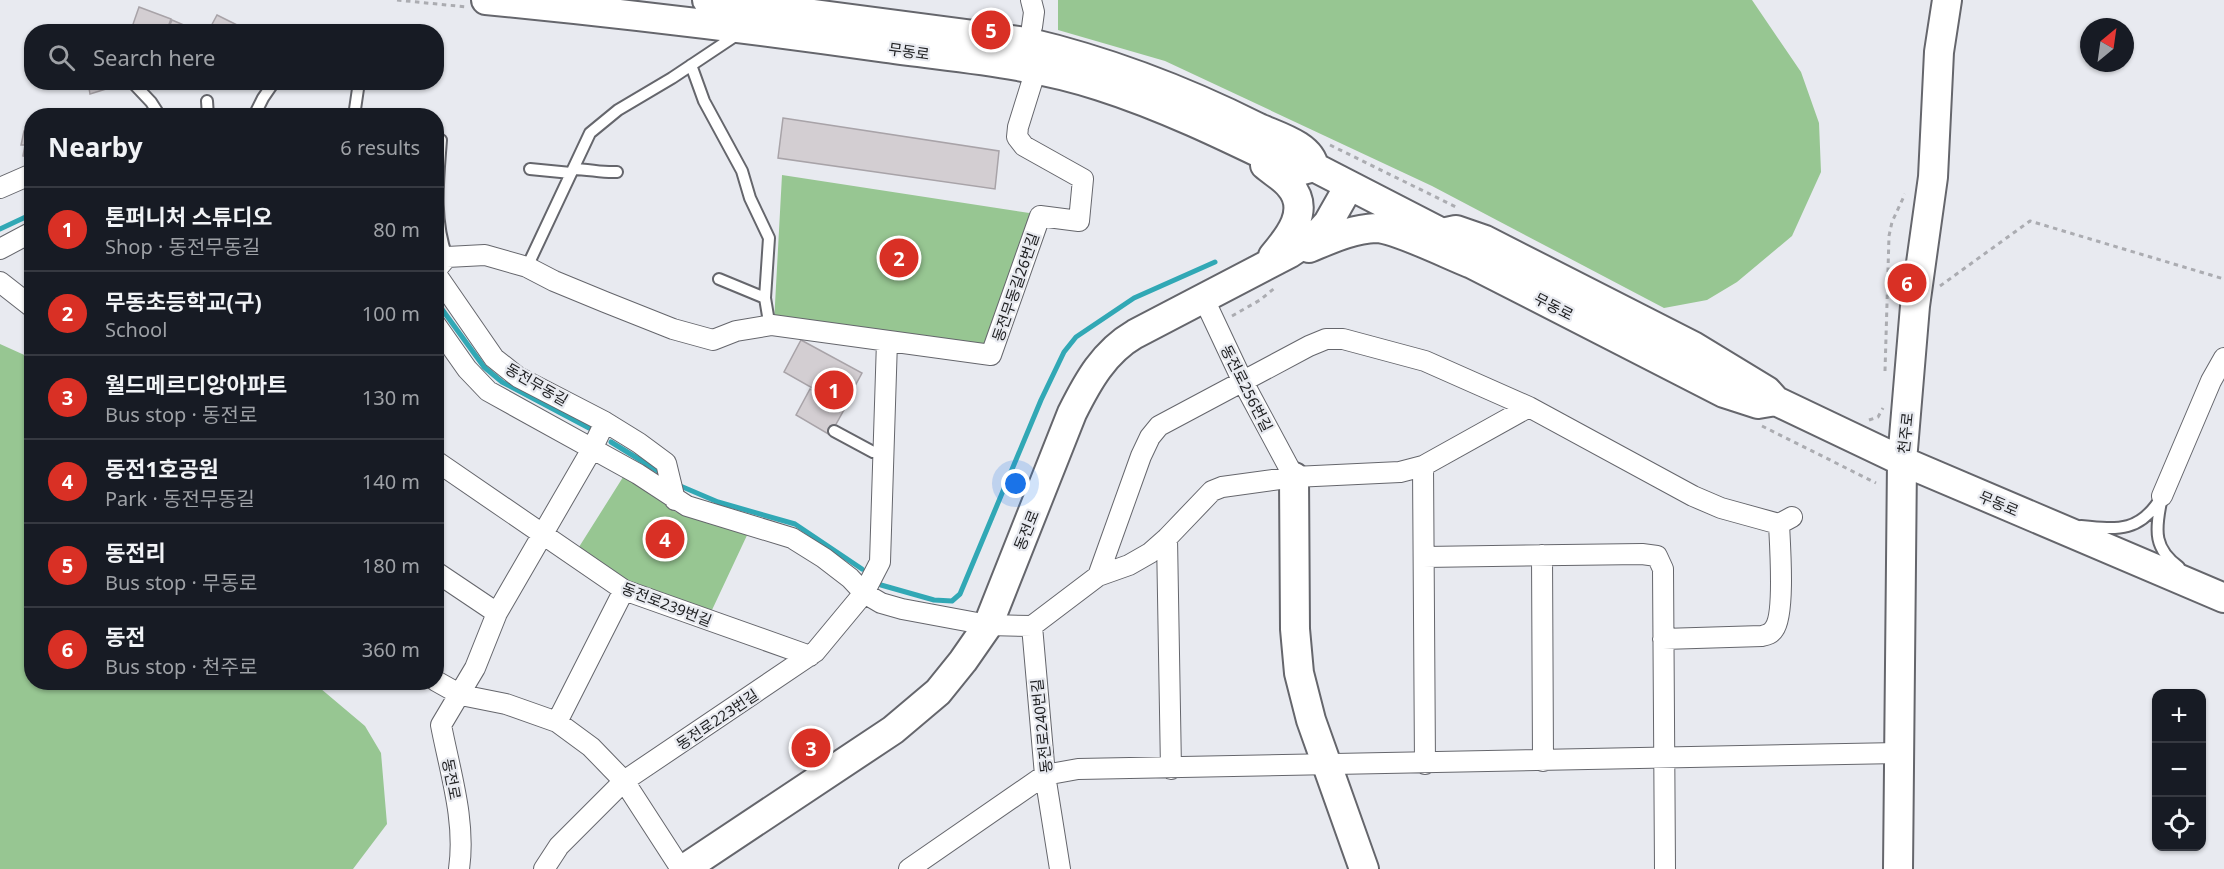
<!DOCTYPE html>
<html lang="en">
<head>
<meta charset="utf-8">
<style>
	:root { --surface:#171b24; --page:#20242c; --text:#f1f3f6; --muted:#9ea1a6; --line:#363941; --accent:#d93025 }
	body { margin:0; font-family:"Noto Sans","Noto Sans KR",sans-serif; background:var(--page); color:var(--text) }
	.controls { position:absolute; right:18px; bottom:18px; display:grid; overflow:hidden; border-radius:12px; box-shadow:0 2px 4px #0004 }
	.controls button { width:54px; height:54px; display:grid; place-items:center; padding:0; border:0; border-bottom:2px solid var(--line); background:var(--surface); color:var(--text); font:30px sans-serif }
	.compass { position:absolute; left:2080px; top:18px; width:54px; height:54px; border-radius:50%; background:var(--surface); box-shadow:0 2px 4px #0004; rotate:29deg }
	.you { position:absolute; left:1016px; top:484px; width:21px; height:21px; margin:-15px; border:4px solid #fff; border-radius:50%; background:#1a73e8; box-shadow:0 0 0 9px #1a73e833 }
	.badge { display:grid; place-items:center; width:39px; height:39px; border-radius:50%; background:var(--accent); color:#fff; font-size:20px; font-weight:700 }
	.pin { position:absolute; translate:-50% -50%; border:3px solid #fff; box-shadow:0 2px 6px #0006 }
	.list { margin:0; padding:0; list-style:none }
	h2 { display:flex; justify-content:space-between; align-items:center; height:78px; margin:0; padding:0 24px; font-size:26px }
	h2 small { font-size:20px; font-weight:400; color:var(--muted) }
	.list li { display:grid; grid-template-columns:39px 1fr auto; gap:18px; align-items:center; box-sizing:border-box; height:84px; padding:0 24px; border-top:2px solid var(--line) }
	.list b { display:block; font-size:22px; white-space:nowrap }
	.list p { margin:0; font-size:20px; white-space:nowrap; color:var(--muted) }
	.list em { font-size:20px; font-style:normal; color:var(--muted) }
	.icon { flex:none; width:33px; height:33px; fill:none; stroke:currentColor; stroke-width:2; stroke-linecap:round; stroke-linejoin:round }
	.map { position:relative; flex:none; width:2224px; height:869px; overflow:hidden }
	.search { position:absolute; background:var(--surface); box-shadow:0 2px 4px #0004; left:24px; top:24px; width:420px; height:66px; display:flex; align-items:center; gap:15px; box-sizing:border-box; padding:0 21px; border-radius:24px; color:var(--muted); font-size:22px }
	.panel { position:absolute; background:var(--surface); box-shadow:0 2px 4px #0004; left:24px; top:108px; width:420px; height:582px; border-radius:24px }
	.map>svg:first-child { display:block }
</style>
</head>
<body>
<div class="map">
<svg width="2224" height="869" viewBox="0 0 2224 869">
	<rect width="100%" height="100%" fill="#e8eaf0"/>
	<path fill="#97c692" d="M1058 0H1752L1801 72 1819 123 1821 172 1792 236 1737 282 1707 300 1664 308 1432 186 1165 61 1058 30Z
		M782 175 1036 214 988 351 774 323Z
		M0 344 31 358 32 682 314 683 365 726 381 753 387 824 353 869H0Z
		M625 474 676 512 749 531 712 610 635 586 579 547Z"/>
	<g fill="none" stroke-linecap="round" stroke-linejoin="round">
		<path stroke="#31a8b5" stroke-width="5" d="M0 229 32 214
			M436 301 484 367 502 382 589 428
			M611 442 663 474
			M678 485 718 502 795 524 862 569
			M881 585 934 600 952 601 960 594 1041 400 1064 352 1076 337 1134 298 1215 262"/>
	</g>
	<path fill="#d3ced2" stroke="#a8a3a8" stroke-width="1.5" d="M139 7 171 19 166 32 131 30Z
		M217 15 245 29 244 32 209 30Z
		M172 20 186 26 184 32H167Z
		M88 82H113L109 88 90 94Z
		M783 118 999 151 995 189 778 158Z
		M24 131 32 132V158L23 156 25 145H21Z
		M801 340 862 373 844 406 784 372Z
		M810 389 845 408 830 435 796 415Z"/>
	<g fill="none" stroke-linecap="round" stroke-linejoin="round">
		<g stroke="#65666c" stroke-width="14">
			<path id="lane" d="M691 65 704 101 742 171 750 198 769 238 765 298 768 316 772 325
				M133 83 151 102 160 116
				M207 101 208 116
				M254 116 263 98 274 82
				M354 116 359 82
				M441 140C438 180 433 219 447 257
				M530 169 571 173
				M573 169C589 169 602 173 617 172
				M527 267 590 133 618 110 672 78 738 34
				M719 279 765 298
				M834 431 873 452 883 450
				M2161 502C2155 531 2154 549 2179 567
				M2081 526C2119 530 2141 532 2162 496"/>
		</g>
		<g stroke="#65666c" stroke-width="22">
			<path id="street" d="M1031 0 1034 12 1032 27
				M0 188 32 174
				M0 249 32 232
				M436 270 447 257 485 255 527 267 554 281 605 302 673 329 713 340 736 331 772 325 991 355 1040 216 1079 221 1083 179 1024 146 1017 137 1018 127 1032 82
				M436 274 494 358 518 377 605 422 639 443 666 463 675 500
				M0 282 32 307
				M1203 297 1242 380 1294 477
				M436 325 467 369 488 391 638 474 687 506 792 538 824 558 850 578 864 593 881 603 902 609 988 625 1032 626
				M436 461 624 590 810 656
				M1423 466 1425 764
				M2162 496 2211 381 2224 358
				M1167 538 1171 769
				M1542 555 1543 761
				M1424 557 1642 554 1657 556 1663 569 1665 869
				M436 572 497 613
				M1098 576 1141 456 1150 437 1159 426 1309 346 1326 339H1343L1425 361 1529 407 1693 496 1721 508 1779 524 1792 517
				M1032 626 1098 576 1129 565 1150 553 1167 538 1212 491 1222 487 1294 477 1400 472 1423 466 1529 407
				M1032 626 1045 775 1060 869
				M1663 639 1762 636C1767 635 1771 634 1774 629 1785 615 1780 545 1779 524
				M436 681 461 695 506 704 557 722 591 747 624 781 681 869
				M557 722 624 590
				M459 869C466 821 450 772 441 725L475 668 497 613 592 449 605 422
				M544 869 559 846 624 781 815 652 864 593 880 562 887 341
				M909 869 1045 775 1078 769 1899 753"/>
		</g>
		<g stroke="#65666c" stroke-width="32">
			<path id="secondary" d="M486 0C620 13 753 29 886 48 957 58 1031 63 1100 86 1166 107 1229 138 1291 168L1299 171 1314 167 1442 233 1456 230 1485 240 1693 346 1767 391 1776 401 1902 461 2224 598
				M707 0 1026 42C1107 61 1183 90 1257 127 1276 136 1311 145 1314 167
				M1265 165C1273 172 1284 178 1290 186 1311 210 1289 237 1273 256
				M1309 248C1331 239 1352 229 1376 228 1395 228 1451 256 1472 264
				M1457 253 1472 264 1724 393 1758 404 1776 401
				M1294 477 1295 629 1299 673 1311 720 1364 869
				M684 869 893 730 938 692 963 661 988 625 1072 413C1088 381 1104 352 1135 334L1290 253 1317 235 1328 223 1349 186
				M1898 869 1902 461 1915 306 1933 177 1939 52 1947 0"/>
		</g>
		<path stroke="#abacb1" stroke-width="3" stroke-dasharray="4.5 4.5" stroke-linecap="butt" d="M397 0 467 7
			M1330 145 1456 207
			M1940 286 2030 221 2224 279
			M1232 316 1260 300 1276 287
			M1885 371 1889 236 1892 222 1905 194
			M1869 420 1878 417 1883 408
			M1762 426 1876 483"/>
		<use href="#lane" stroke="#fff" stroke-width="10"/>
		<use href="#street" stroke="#fff" stroke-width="20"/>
		<use href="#secondary" stroke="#fff" stroke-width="28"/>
	</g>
	<g text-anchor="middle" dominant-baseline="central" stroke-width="4.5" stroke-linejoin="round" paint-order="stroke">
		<g font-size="15" fill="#202123" stroke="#e8eaf0">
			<text transform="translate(909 51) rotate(8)">무동로</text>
			<text transform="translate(1015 287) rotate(-71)">동전무동길26번길</text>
			<text transform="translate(1554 306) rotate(27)">무동로</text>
			<text transform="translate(537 384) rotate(30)">동전무동길</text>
			<text transform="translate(1247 388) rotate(63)">동전로256번길</text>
			<text transform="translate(1905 433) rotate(-84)">천주로</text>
			<text transform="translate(1999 503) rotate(23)">무동로</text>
			<text transform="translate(1026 530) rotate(-68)">동전로</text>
			<text transform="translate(667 604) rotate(21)">동전로239번길</text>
			<text transform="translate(717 719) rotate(-34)">동전로223번길</text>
			<text transform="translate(1041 726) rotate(-96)">동전로240번길</text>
			<text transform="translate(452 779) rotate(79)">동전로</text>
		</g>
	</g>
</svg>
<div class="controls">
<button>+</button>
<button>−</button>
<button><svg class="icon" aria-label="locate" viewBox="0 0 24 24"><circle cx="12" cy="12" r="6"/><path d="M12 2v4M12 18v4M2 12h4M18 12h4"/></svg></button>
</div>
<svg class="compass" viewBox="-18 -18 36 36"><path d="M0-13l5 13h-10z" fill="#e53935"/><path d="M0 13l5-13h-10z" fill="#9ea1a6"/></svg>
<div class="you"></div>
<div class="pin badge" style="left:834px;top:390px">1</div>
<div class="pin badge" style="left:899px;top:258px">2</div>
<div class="pin badge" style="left:811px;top:748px">3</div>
<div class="pin badge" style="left:665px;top:539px">4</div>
<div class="pin badge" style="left:991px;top:30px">5</div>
<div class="pin badge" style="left:1907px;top:283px">6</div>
<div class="search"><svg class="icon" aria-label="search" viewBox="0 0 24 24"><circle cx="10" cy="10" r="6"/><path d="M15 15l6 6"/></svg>Search here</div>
<section class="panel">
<h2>Nearby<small>6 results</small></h2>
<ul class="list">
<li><span class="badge">1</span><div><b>톤퍼니처 스튜디오</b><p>Shop · 동전무동길</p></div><em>80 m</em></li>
<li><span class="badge">2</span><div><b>무동초등학교(구)</b><p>School</p></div><em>100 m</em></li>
<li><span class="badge">3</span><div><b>월드메르디앙아파트</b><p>Bus stop · 동전로</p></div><em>130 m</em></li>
<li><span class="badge">4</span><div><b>동전1호공원</b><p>Park · 동전무동길</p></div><em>140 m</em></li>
<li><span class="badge">5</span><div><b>동전리</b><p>Bus stop · 무동로</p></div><em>180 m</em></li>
<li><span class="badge">6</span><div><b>동전</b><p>Bus stop · 천주로</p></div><em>360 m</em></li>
</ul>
</section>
</div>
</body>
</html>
